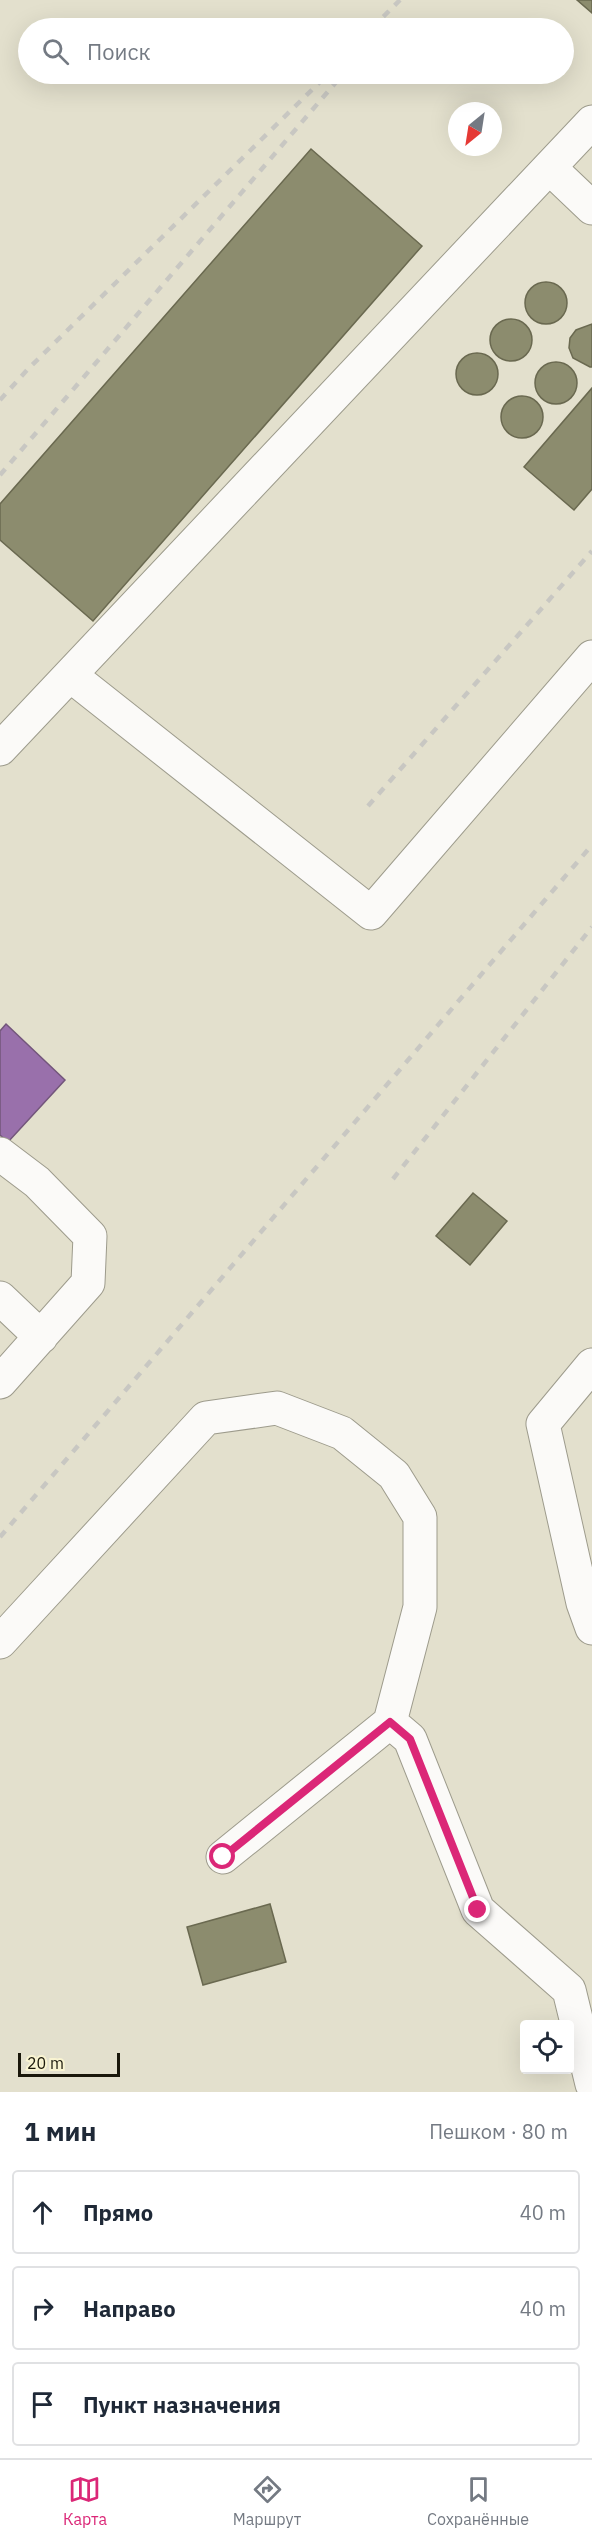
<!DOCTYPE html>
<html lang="ru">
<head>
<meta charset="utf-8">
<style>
	:root { --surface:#fff; --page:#f6f6f7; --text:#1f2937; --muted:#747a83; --line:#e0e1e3; --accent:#db2777 }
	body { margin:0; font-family:"IBM Plex Sans",sans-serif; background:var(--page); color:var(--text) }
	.controls { position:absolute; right:18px; bottom:18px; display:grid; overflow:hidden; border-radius:6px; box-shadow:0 6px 24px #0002 }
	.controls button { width:54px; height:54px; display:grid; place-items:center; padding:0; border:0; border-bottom:2px solid var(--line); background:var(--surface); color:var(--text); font:30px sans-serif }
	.compass { position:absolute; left:448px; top:102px; width:54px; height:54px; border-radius:50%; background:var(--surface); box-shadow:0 6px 24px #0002; rotate:210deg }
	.scale { position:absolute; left:18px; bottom:15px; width:102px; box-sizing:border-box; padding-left:6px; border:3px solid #1a180b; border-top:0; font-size:16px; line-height:21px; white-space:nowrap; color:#1a180b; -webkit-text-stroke:4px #f9f4d1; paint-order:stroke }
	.stop { position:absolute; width:18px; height:18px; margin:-14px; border:4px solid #db2777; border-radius:50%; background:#fff }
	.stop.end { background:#db2777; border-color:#fff; box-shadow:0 2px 6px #0008 }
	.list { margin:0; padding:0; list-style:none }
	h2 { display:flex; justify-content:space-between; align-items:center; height:78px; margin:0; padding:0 24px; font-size:26px }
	h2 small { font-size:20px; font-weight:400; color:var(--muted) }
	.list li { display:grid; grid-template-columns:39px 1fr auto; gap:18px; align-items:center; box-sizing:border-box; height:84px; margin:0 12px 12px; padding:0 12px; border:2px solid var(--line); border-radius:6px }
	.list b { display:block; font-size:22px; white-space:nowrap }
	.list em { font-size:20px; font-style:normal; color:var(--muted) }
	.icon { flex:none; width:33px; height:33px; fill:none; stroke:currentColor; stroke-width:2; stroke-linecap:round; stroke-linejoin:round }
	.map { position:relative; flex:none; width:592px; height:2092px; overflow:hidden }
	.search { position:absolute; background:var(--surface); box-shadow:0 6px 24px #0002; left:18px; right:18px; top:18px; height:66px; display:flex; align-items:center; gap:15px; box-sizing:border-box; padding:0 21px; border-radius:33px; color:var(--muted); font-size:22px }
	.sheet { height:366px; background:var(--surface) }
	nav { display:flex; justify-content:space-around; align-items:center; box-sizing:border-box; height:84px; border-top:2px solid var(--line); background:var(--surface); font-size:16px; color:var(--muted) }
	nav a { display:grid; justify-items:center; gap:3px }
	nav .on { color:var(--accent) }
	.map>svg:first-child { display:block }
</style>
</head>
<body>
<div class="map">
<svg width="592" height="2092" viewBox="0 0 592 2092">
	<rect width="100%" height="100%" fill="#e3e0cd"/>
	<path fill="#9970ab" stroke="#73567b" stroke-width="1.5" d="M6 1024 65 1080 8 1142 0 1135V1031Z"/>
	<path fill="#8c8c6e" stroke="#6a6950" stroke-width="1.5" d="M577 0H592V13Z
		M311 149 422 246 93 621 0 540V504Z
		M525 303a21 21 0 1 1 42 0a21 21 0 1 1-42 0Z
		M490 340a21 21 0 1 1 42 0a21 21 0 1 1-42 0Z
		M592 324V367H590L573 358 569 348 570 338 576 330Z
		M456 374a21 21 0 1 1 42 0a21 21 0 1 1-42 0Z
		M535 383a21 21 0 1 1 42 0a21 21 0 1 1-42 0Z
		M592 388V489L574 510 524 467Z
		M501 417a21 21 0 1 1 42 0a21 21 0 1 1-42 0Z
		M473 1193 507 1221 470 1265 436 1236Z
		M270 1904 286 1962 203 1985 187 1927Z"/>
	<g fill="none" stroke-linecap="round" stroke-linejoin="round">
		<g stroke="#9d9b8c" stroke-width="35">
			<path id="minor" d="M551 169 592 208
				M70 675 371 913 592 657
				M0 749 592 122
				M0 1154 37 1182 90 1236 88 1283 0 1382
				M0 1298 41 1337
				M592 1365 543 1424 583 1603 592 1628
				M0 1642 206 1418 277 1408 342 1433 394 1475 420 1517V1607L390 1722
				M223 1857 390 1722 410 1739 478 1910 569 1990 592 2084"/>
		</g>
		<use href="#minor" stroke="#fbfaf8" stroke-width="33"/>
		<path stroke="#c8c7c2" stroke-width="4.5" stroke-dasharray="8 8" stroke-linecap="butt" d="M372 28 400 0
			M0 400 28 369 328 74
			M0 475 343 74
			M368 806 592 551
			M393 1179 592 927
			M0 1537 592 845"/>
	</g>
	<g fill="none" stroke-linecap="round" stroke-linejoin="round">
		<path stroke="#db2777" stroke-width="8" d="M223 1857 390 1722 410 1739 478 1910"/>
	</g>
</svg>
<div class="controls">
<button><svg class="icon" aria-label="locate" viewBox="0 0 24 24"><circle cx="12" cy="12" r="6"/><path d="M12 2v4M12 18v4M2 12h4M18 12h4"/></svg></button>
</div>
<svg class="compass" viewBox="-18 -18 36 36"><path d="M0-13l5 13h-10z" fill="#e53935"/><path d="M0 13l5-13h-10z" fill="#747a83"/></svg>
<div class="scale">20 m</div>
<div class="stop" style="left:223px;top:1857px"></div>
<div class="stop end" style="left:478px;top:1910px"></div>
<div class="search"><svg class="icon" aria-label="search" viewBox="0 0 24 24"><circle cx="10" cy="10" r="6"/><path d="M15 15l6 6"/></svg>Поиск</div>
</div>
<section class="sheet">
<h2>1 мин<small>Пешком · 80 m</small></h2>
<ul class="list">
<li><svg class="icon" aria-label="ahead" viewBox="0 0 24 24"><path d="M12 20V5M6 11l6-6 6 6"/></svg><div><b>Прямо</b></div><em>40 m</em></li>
<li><svg class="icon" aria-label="right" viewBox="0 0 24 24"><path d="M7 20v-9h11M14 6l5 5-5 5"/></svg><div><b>Направо</b></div><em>40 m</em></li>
<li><svg class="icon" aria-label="arrive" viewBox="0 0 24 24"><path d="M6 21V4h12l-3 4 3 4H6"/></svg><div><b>Пункт назначения</b></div></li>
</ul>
</section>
<nav>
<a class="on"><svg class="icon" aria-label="map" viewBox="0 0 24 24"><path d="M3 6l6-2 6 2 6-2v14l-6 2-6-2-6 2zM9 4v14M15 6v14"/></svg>Карта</a>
<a><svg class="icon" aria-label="directions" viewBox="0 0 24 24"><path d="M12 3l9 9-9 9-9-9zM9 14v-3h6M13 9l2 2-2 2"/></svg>Маршрут</a>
<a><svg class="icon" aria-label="saved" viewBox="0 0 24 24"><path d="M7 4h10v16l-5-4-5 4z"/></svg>Сохранённые</a>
</nav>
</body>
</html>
